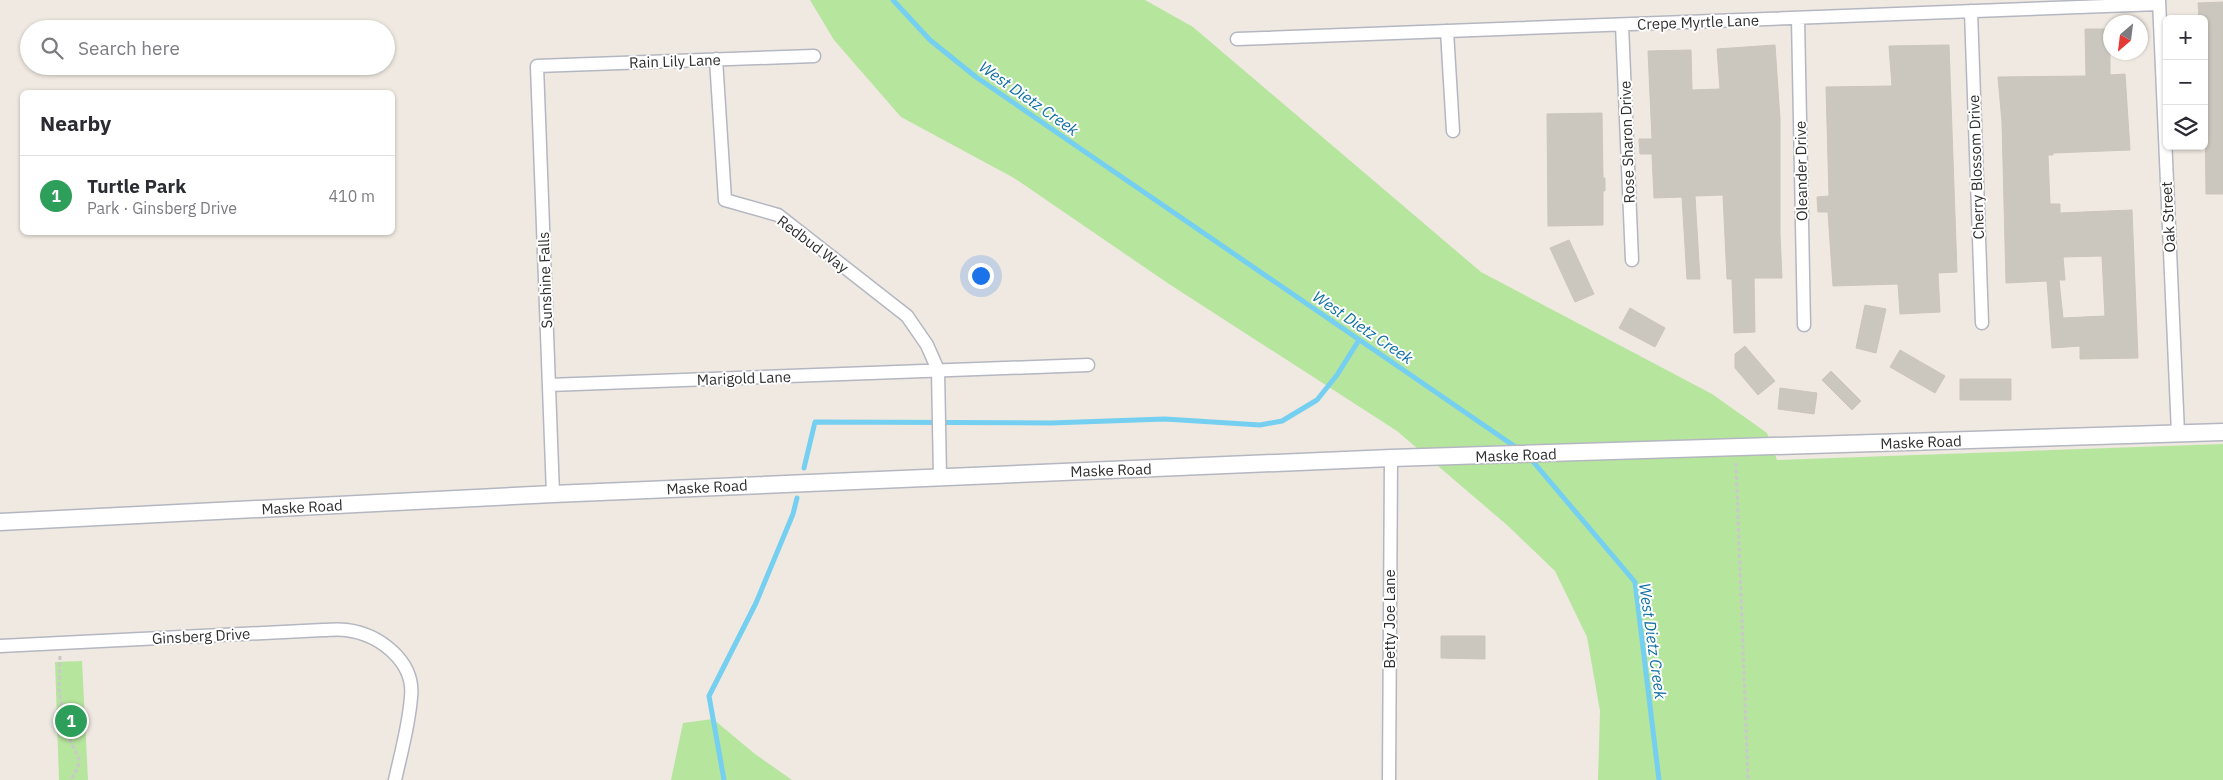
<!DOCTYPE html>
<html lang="en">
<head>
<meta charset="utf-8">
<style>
	:root { --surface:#fff; --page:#f7f7f7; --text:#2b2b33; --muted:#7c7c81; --line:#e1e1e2; --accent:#4264fb }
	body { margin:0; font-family:"IBM Plex Sans",sans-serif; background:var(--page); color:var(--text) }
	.controls { position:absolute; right:15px; top:15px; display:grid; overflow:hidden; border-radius:8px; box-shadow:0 1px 4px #0004 }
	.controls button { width:45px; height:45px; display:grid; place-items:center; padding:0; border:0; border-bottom:1px solid var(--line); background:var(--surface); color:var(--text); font:25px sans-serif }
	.compass { position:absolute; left:2103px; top:15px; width:45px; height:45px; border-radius:50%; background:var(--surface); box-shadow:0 1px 4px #0004; rotate:208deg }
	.you { position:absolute; left:980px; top:275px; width:18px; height:18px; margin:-12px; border:4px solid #fff; border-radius:50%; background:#1a73e8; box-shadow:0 0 0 8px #1a73e833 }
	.badge { display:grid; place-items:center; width:32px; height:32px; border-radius:50%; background:var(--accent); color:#fff; font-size:16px; font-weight:700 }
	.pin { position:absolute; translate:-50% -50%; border:2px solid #fff; box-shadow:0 1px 5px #0006 }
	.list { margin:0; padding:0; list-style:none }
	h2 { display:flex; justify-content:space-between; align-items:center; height:65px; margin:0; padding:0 20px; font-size:21px }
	h2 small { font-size:16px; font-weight:400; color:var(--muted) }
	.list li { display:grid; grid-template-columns:32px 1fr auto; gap:15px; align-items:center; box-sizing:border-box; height:80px; padding:0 20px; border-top:1px solid var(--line) }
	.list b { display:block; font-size:19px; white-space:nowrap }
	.list p { margin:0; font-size:16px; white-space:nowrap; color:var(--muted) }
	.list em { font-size:16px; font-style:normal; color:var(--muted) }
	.icon { flex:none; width:28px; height:28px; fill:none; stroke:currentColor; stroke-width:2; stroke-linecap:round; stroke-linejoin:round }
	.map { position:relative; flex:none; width:2223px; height:780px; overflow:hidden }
	.search { position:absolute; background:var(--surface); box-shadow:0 1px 4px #0004; left:20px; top:20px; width:375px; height:55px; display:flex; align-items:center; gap:12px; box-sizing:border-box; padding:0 18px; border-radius:28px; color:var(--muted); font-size:19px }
	.panel { position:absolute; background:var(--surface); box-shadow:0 1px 4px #0004; left:20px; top:90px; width:375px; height:145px; border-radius:8px }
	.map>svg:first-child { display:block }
</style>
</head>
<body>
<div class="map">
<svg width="2223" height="780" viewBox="0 0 2223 780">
	<rect width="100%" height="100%" fill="#efe9e1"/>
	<path fill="#b6e59e" d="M810 0H1145L1193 27 1481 272 1712 394 1767 433 1777 460 2223 444V780H1598L1600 711 1587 637 1555 571 1507 525 1397 431 1169 284 1014 178 901 117 834 40Z
		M82 661 88 780H59L55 662Z
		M713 719 755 754 792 780H671L683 723Z"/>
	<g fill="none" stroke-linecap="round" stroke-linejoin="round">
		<path stroke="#75cff0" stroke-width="5" d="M893 0 930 40 976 77 1520 450
			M1530 458 1635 582 1659 780
			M804 468 815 422 1051 423 1165 419 1260 425 1282 421 1317 400 1337 375 1359 340
			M724 780 709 696 756 603 793 514 797 498"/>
	</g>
	<path fill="#cbc7bf" stroke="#cbc5ba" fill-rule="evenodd" d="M2223 2V194H2206L2204 16H2199L2198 3Z
		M2085 29H2110V75L2125 74 2130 150 2053 153V155H2048L2050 204H2060V213L2132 210 2138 358 2080 359V346L2052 348 2047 281 2006 283 2002 122 1998 77 2086 76ZM2102 256 2105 316 2063 318 2059 280H2065L2063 257Z
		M1775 45 1780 119V234L1782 278H1754L1755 332 1734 333 1732 279H1727L1723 195 1695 196 1700 279H1687L1682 197 1654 198 1652 154H1640L1639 139H1652L1648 51 1691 50 1692 90 1720 89 1717 49Z
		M1949 45 1957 272 1938 273 1940 312 1900 314 1898 284 1833 286 1828 212H1818L1817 197 1829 196 1826 87 1892 86 1889 46Z
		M1602 113 1603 178H1605V191H1603V225L1548 226 1547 114Z
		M1569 240 1594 294 1575 302 1550 248Z
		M1865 305 1886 309 1876 353 1856 348Z
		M1630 308 1665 328 1655 347 1619 328Z
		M1745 346 1775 381 1758 395 1735 368V354Z
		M1900 350 1945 376 1935 393 1890 367Z
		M1831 371 1861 401 1852 410 1822 380Z
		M1960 379H2011V400H1960Z
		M1780 388 1817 393 1814 414 1778 409Z
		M1441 636H1485V659L1441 658Z"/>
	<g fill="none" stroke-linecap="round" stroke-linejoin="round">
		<g stroke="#b4b7c1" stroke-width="15">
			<path id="minor" d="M2159 0 2178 433
				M1971 11 1982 323
				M1798 18 1804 325
				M1622 25 1632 260
				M1447 31 1453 131
				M1237 39 2159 4
				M716 59 725 200 778 215 907 316 927 345 938 370 940 477
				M549 385 1088 365
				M553 494 537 66 814 56
				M0 646 323 630C330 630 338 629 346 630 379 634 415 661 411 697 409 725 401 753 395 780
				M1389 780 1391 458"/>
		</g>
		<g stroke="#b4b7c1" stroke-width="19">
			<path id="tertiary" d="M0 522 553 494 1391 458 2223 432"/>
		</g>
		<path stroke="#c9c9c9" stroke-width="3" stroke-dasharray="4 2.5" stroke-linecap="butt" d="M1736 463 1748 780
			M60 656 59 689 66 731 79 759 78 767 71 780"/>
		<use href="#minor" stroke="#fff" stroke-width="12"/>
		<use href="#tertiary" stroke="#fff" stroke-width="16"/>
	</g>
	<g text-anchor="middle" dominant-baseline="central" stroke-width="4" stroke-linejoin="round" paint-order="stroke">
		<g font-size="15" fill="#2e2e2e" stroke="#fff">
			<text transform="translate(1698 22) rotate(-2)">Crepe Myrtle Lane</text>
			<text transform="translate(675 61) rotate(-2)">Rain Lily Lane</text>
			<text transform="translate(1627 142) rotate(-92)">Rose Sharon Drive</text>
			<text transform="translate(1976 167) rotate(-92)">Cherry Blossom Drive</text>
			<text transform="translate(1801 171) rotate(-91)">Oleander Drive</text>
			<text transform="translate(2168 217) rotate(-93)">Oak Street</text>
			<text transform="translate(813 244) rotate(37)">Redbud Way</text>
			<text transform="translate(545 280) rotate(-92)">Sunshine Falls</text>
			<text transform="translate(744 378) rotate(-2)">Marigold Lane</text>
			<text transform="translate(1921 442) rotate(-2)">Maske Road</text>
			<text transform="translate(1516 455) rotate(-2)">Maske Road</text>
			<text transform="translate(1111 470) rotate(-2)">Maske Road</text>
			<text transform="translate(707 487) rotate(-3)">Maske Road</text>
			<text transform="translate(302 507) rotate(-3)">Maske Road</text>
			<text transform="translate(1389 619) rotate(-90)">Betty Joe Lane</text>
			<text transform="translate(201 636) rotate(-3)">Ginsberg Drive</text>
		</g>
		<g font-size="16" font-style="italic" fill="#0d6fa3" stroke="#fff">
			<text transform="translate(1029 98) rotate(35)">West Dietz Creek</text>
			<text transform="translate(1363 327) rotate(34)">West Dietz Creek</text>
			<text transform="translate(1653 641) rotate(82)">West Dietz Creek</text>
		</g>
	</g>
</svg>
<div class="controls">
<button>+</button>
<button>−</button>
<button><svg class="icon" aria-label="layers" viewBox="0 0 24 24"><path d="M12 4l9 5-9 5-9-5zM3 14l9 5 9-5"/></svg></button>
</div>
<svg class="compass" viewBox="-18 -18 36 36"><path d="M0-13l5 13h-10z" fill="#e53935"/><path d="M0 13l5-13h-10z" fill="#7c7c81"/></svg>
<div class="you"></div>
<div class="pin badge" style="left:71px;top:721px;background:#2e9e5b">1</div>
<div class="search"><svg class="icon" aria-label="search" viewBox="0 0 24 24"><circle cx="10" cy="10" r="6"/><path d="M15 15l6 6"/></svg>Search here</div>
<section class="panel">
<h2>Nearby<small></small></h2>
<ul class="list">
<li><span class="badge" style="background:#2e9e5b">1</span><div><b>Turtle Park</b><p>Park · Ginsberg Drive</p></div><em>410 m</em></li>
</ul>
</section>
</div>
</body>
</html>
